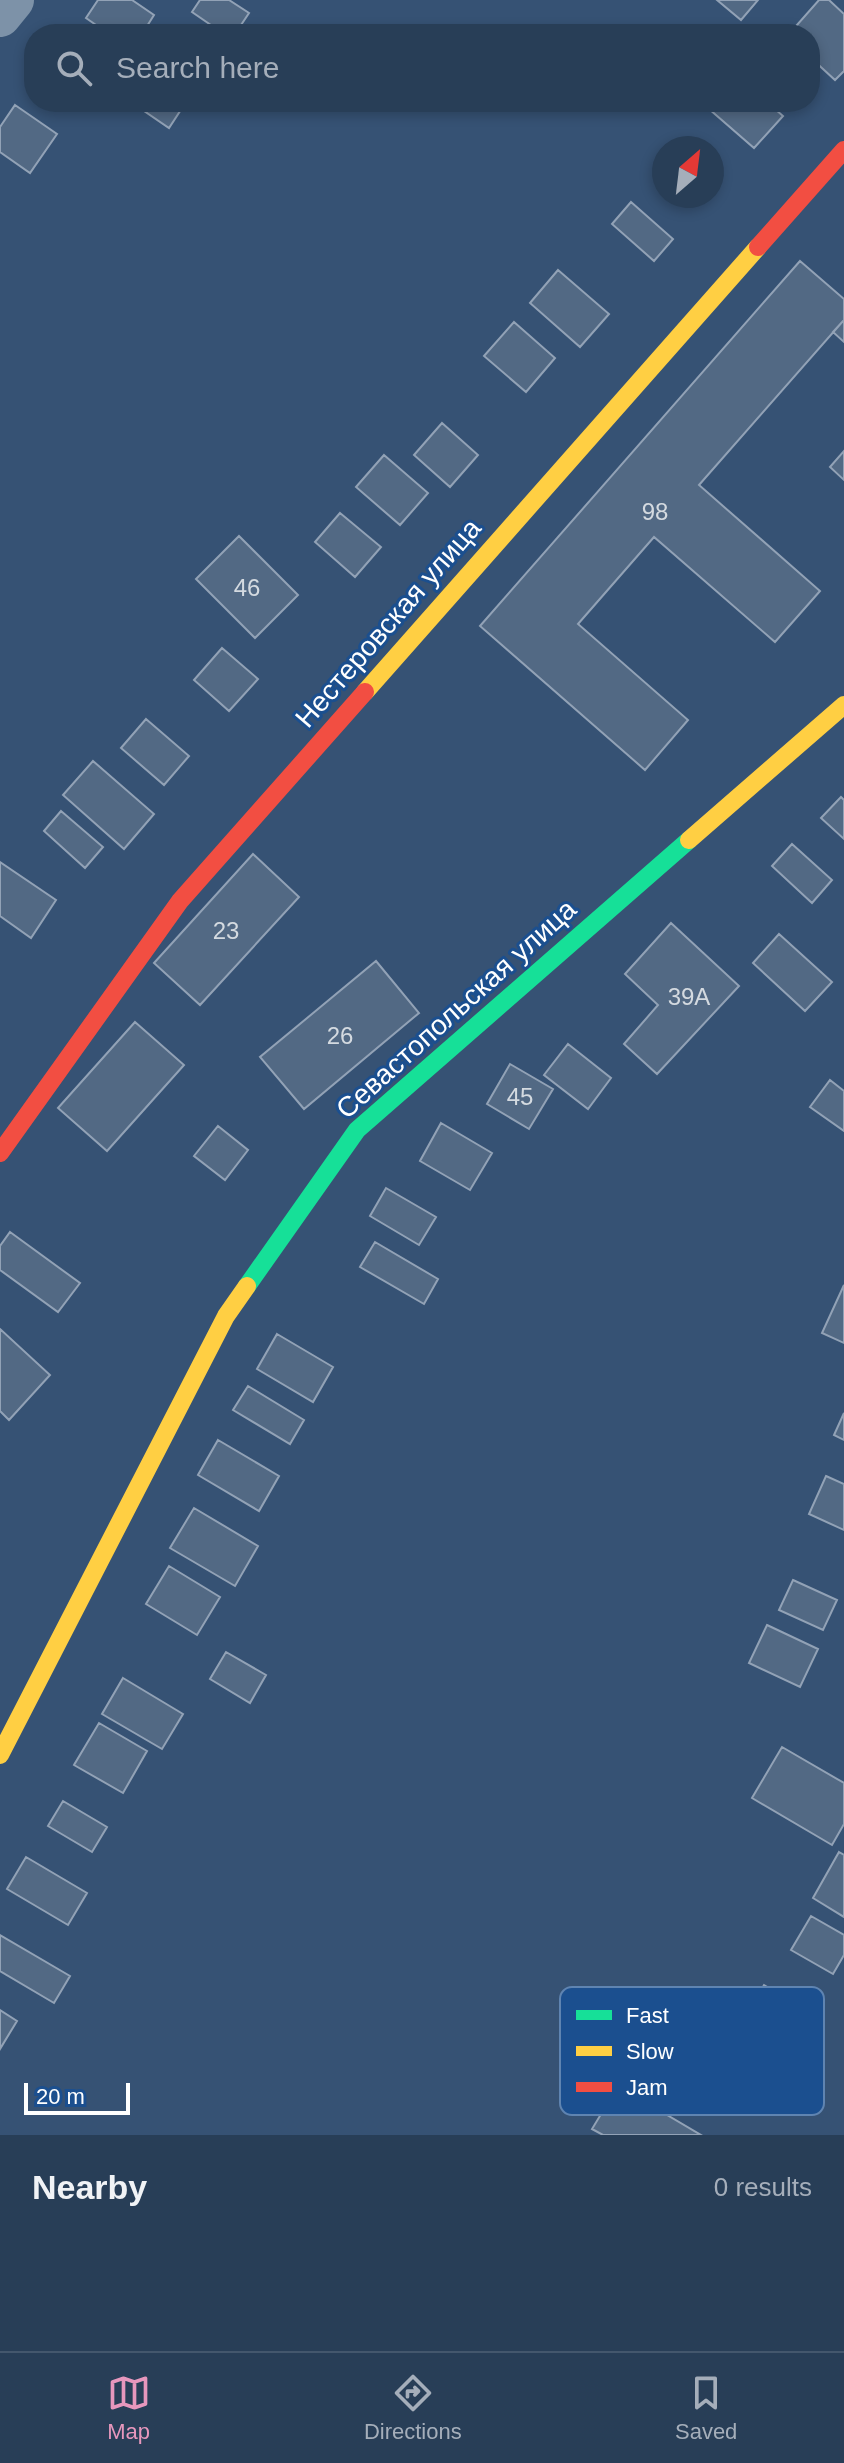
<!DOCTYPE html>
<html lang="en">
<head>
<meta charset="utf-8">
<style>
	:root { --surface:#283e57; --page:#30455d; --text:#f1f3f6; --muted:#a5aeba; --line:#44576d; --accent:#e797bd }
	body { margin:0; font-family:Arial,sans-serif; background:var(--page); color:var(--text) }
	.compass { position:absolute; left:652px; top:136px; width:72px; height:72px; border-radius:50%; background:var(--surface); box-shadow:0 4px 12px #0003; rotate:28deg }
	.scale { position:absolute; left:24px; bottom:20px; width:106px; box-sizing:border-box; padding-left:8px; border:4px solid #fff; border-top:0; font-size:22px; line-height:28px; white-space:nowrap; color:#fff; -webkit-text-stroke:6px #1b4f8f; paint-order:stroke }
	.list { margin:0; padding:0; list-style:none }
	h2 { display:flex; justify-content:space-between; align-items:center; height:104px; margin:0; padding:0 32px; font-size:34px }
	h2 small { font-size:26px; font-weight:400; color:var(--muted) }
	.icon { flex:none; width:44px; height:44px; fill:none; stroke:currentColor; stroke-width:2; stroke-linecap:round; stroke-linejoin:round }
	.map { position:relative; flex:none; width:844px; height:2135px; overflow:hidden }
	.search { position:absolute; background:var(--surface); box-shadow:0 4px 12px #0003; left:24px; right:24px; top:24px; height:88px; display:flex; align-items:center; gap:20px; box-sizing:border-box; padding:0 28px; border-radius:32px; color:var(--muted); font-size:30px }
	.sheet { height:216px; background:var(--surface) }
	nav { display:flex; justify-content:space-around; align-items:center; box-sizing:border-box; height:112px; border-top:2px solid var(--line); background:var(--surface); font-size:22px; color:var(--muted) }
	nav a { display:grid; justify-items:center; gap:4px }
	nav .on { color:var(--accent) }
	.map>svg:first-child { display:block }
</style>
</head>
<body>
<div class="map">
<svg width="844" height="2135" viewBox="0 0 844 2135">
	<rect width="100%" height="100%" fill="#365274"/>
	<path fill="#526984" stroke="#92a2b6" stroke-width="2" d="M98 0H132L154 15 142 34H109L86 18Z
		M200 0H229L249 13 235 34H224L192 12Z
		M717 0H758L741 20Z
		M819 0H829L844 14V71L835 80 810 57V34H789Z
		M131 102H186L169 128Z
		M701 102H767L783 116 754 148Z
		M15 105 57 134 30 173 0 152V127Z
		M631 202 673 239 654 261 612 224Z
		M800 261 844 299V320L699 485 820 591 775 642 654 537 578 624 688 720 645 770 480 626Z
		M558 270 609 314 580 347 530 303Z
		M844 320V342L833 332Z
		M514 322 555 358 526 392 484 356Z
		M442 423 478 455 450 487 414 455Z
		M844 451V480L830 467Z
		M384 455 428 493 400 525 356 487Z
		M340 513 381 547 355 577 315 542Z
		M239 536 298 595 255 638 196 579Z
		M222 648 258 679 229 711 194 680Z
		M146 719 189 756 164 785 121 748Z
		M93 761 154 814 124 849 63 795Z
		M841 797 844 800V839L821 818Z
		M61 811 103 847 85 868 44 831Z
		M792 844 832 880 812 903 772 866Z
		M253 854 299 897 200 1005 154 963Z
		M0 862 56 900 31 938 0 916Z
		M671 923 739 986 657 1074 624 1044 658 1005 625 974Z
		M779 934 832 982 805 1011 753 963Z
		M376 961 419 1013 304 1109 260 1057Z
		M135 1022 184 1065 107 1151 58 1108Z
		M568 1044 611 1078 588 1109 544 1075Z
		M510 1064 553 1089 529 1129 487 1104Z
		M830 1080 844 1091V1131L810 1107Z
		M441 1123 492 1153 470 1190 420 1161Z
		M218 1126 248 1150 225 1180 194 1156Z
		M386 1188 436 1217 419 1245 370 1216Z
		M10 1232 80 1283 58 1312 0 1270V1246Z
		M375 1242 438 1279 424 1304 360 1267Z
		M844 1285V1343L822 1333Z
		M0 1329 50 1375 9 1420 0 1411Z
		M277 1334 333 1367 313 1402 257 1369Z
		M248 1386 304 1420 290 1444 233 1410Z
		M844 1413V1440L834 1435Z
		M218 1440 279 1476 259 1511 198 1475Z
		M826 1476 844 1484V1530L809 1514Z
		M194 1508 258 1546 235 1586 170 1548Z
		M169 1566 220 1597 197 1635 146 1604Z
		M793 1580 837 1600 823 1630 779 1610Z
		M767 1625 818 1649 800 1687 749 1663Z
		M226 1652 266 1675 250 1703 210 1679Z
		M123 1678 183 1714 162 1749 102 1714Z
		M99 1723 147 1751 123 1793 74 1765Z
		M782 1747 844 1783V1824L832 1845 752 1798Z
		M63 1801 107 1827 92 1852 48 1826Z
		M839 1852 844 1855V1917L813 1898Z
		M26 1857 87 1893 68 1925 7 1889Z
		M811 1916 844 1935V1955L833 1974 791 1950Z
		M0 1935 70 1976 54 2003 0 1971Z
		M764 1985 805 2009 777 2056 736 2033Z
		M0 2010 17 2021 0 2049Z
		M618 2086 701 2135H603L592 2129Z"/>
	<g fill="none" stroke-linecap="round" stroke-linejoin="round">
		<path stroke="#7d92a8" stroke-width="42" d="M0 16 13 0"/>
		<path stroke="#16e098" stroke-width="18" d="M247 1286 357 1130 689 840"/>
		<path stroke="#ffcf43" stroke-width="18" d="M365 692 758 247
			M689 840 844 705
			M0 1755 226 1316 247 1286"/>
		<path stroke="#f24e42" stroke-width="18" d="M758 247 844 150
			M0 1153 180 901 365 692"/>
	</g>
	<g text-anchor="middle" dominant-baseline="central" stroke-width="6" stroke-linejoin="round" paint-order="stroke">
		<g font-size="24" fill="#d4dae0">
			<text x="655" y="511">98</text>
			<text x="247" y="587">46</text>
			<text x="226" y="930">23</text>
			<text x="689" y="996">39А</text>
			<text x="340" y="1035">26</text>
			<text x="520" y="1096">45</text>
		</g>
		<g font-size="28" fill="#fff" stroke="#1b4f8f">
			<text transform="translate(388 623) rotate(-49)">Нестеровская улица</text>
			<text transform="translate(456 1009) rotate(-42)">Севастопольская улица</text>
		</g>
	</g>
	<rect x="560" y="1987" width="264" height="128" rx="12" fill="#1b4f8f" stroke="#5f84b1" stroke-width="2"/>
	<rect x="576" y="2010" width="36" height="10" fill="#16e098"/>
	<rect x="576" y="2046" width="36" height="10" fill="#ffcf43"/>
	<rect x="576" y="2082" width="36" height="10" fill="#f24e42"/>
	<g font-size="22" fill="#fff">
		<text x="626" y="2023">Fast</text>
		<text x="626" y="2059">Slow</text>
		<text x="626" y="2095">Jam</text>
	</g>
</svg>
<svg class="compass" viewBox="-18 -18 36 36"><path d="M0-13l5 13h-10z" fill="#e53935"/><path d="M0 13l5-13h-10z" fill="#a5aeba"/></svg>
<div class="scale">20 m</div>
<div class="search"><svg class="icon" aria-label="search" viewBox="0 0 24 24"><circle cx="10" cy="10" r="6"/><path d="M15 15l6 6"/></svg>Search here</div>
</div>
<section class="sheet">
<h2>Nearby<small>0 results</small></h2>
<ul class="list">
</ul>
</section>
<nav>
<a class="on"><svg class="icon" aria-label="map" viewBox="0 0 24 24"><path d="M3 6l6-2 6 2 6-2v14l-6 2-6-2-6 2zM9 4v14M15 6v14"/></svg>Map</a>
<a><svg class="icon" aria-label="directions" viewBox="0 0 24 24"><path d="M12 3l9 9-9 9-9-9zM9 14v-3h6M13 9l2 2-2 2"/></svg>Directions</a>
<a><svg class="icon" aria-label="saved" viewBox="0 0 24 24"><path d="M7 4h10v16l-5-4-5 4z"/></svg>Saved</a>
</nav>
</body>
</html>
